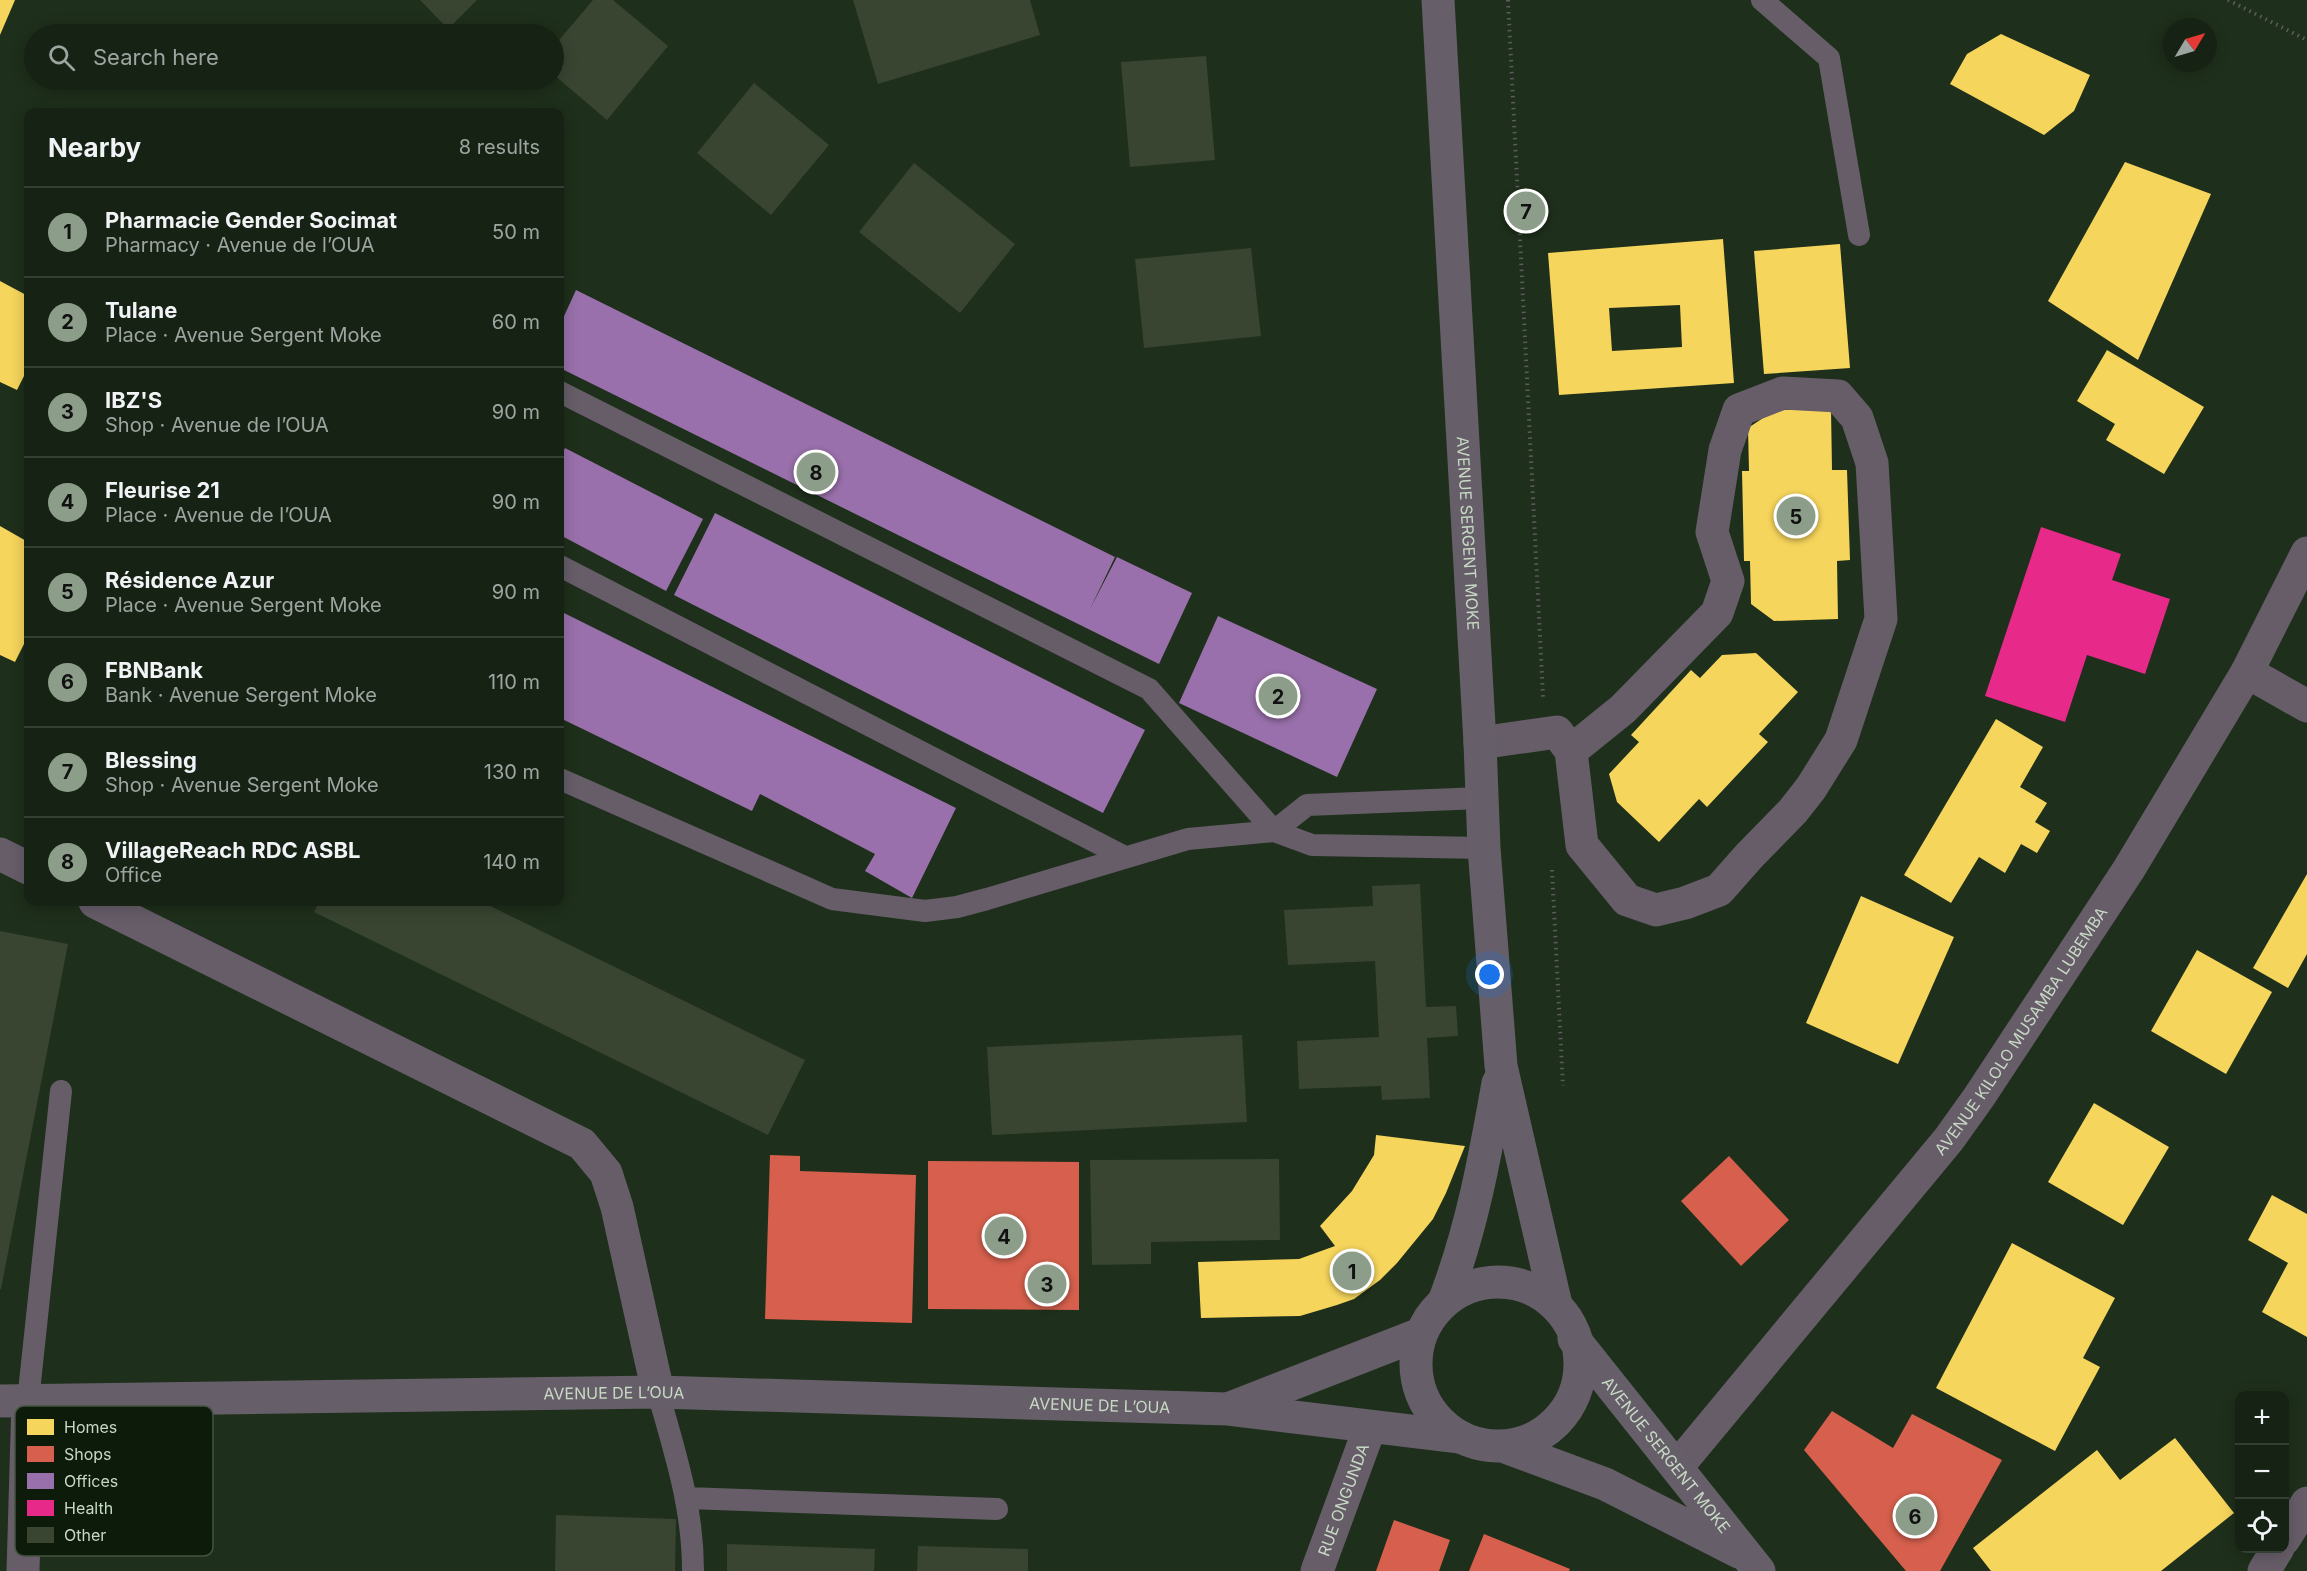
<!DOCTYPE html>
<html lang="en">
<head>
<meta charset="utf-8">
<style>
	:root { --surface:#162314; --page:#232f22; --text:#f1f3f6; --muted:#9ea4a0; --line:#354034; --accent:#8c9e89 }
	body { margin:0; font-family:Inter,sans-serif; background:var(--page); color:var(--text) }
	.controls { position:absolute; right:18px; bottom:18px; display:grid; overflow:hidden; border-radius:12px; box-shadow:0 3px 15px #0003 }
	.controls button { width:54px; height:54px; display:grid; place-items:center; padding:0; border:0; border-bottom:2px solid var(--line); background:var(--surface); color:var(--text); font:30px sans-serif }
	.compass { position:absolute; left:2163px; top:18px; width:54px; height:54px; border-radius:50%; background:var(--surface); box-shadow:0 3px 15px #0003; rotate:52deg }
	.you { position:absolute; left:1490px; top:975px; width:21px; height:21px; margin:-15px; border:4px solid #fff; border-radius:50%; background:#1a73e8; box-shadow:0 0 0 9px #1a73e833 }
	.badge { display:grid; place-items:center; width:39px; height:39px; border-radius:50%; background:var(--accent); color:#111; font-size:20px; font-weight:700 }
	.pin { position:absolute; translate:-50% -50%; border:3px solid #fff; box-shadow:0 2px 6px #0006 }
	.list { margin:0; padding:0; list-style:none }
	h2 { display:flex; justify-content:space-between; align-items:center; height:78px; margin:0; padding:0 24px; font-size:26px }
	h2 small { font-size:20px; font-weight:400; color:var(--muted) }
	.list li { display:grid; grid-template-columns:39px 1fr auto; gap:18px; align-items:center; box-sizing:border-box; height:90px; padding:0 24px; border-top:2px solid var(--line) }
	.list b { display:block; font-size:22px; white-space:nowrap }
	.list p { margin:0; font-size:20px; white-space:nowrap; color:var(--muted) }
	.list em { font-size:20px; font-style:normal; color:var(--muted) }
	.icon { flex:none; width:33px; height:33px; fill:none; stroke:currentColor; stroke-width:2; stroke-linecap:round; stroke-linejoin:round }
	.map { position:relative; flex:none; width:2307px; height:1571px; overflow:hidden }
	.search { position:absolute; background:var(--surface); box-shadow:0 3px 15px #0003; left:24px; top:24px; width:540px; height:66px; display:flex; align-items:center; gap:15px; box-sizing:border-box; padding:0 21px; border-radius:33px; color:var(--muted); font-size:22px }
	.panel { position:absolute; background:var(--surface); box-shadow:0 3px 15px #0003; left:24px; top:108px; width:540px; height:798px; border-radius:12px }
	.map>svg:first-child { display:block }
</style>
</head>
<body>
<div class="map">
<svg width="2307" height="1571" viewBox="0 0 2307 1571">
	<rect width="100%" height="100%" fill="#1e2f1b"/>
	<path fill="#f6d55c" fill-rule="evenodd" d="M0 0H15L0 35Z
		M2001 34 2090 75 2074 111 2044 135 1950 84 1967 54Z
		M2125 162 2211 194 2138 360 2048 301Z
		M1723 239 1734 383 1559 395 1548 253ZM1680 305 1682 347 1612 351 1609 308Z
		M1840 244 1850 368 1764 374 1754 251Z
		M0 281 28 296V368L17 390 0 382Z
		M2107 350 2204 407 2164 474 2106 440 2115 424 2077 401Z
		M1831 409 1832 470H1847L1850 560 1837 561 1838 619 1774 621 1751 604 1750 561H1744L1742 471H1749L1748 428 1775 410Z
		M0 526 28 542V636L15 662 0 655Z
		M1756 653 1798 692 1759 734 1768 742 1707 807 1699 799 1659 842 1617 802 1609 774 1639 742 1631 735 1691 670 1700 678 1722 655Z
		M1996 719 2043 747 2020 787 2047 803 2035 822 2050 831 2037 853 2021 844 2005 873 1979 857 1951 903 1904 875Z
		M2307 874V954L2288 988 2253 968Z
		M1861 896 1954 937 1898 1064 1806 1023Z
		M2197 950 2272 992 2226 1074 2151 1031Z
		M2094 1103 2169 1147 2123 1225 2048 1182Z
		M1376 1135 1465 1146 1446 1193 1433 1219 1397 1263 1380 1280 1354 1299 1337 1305 1300 1316 1201 1318 1198 1262 1299 1259 1335 1246 1320 1226 1352 1191 1374 1155Z
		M2272 1195 2307 1214V1337L2262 1312 2288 1263 2248 1240Z
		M2012 1243 2115 1298 2083 1358 2100 1367 2055 1451 1936 1388Z
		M2175 1438 2234 1513 2161 1571H1991L1973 1548 2097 1450 2120 1480Z"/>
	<path fill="#d6604d" d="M770 1155 800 1156V1171L916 1175 912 1323 765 1319Z
		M1729 1156 1789 1220 1741 1266 1681 1201Z
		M928 1161 1079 1162V1310L928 1309Z
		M1832 1411 1893 1448 1912 1414 2002 1460 1940 1571H1906L1804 1450Z
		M1394 1520 1450 1540 1439 1571H1376Z
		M1484 1534 1570 1569 1569 1571H1469Z"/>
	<path fill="#9970ab" d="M576 290 1115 557 1090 609 1117 557 1192 593 1159 664 560 368V325Z
		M565 448 703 519 666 591 560 535V458Z
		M715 513 1145 730 1103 813 674 595Z
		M560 611 956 808 912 898 865 871 875 854 760 794 752 811 560 718Z
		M1218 616 1377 689 1337 777 1179 703Z"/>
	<path fill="#e7298a" d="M2041 527 2121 554 2112 580 2170 599 2145 674 2087 655 2065 722 1985 696Z"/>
	<path fill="#394431" d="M420 0H477L448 29Z
		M593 0H613L668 46 607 120 554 75V46Z
		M853 0H1030L1040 35 878 84Z
		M1206 56 1215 160 1130 167 1121 62Z
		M754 83 829 145 771 215 697 153Z
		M914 163 1015 244 960 313 859 232Z
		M1251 248 1261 336 1144 348 1135 259Z
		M1420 884 1426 1007 1456 1006 1458 1036 1427 1038 1430 1098 1382 1100 1381 1086 1299 1089 1297 1041 1379 1037 1375 961 1288 965 1284 910 1373 906 1372 886Z
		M319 902H482L805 1060 768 1135 314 912Z
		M0 931 68 944 1 1289H0Z
		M1242 1035 1247 1122 992 1135 987 1047Z
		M1279 1159 1280 1240 1151 1242V1264L1092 1265 1090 1160Z
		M556 1515 676 1519 675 1571H555Z
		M727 1544 875 1549 874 1571H727Z
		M918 1546 1028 1549V1571H917Z"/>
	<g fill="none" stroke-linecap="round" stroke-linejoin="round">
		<path stroke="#5d5c5d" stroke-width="4" stroke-dasharray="1.5 4.5" stroke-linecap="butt" d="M1508 0 1543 697
			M2228 0 2307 40
			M1552 870 1563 1086"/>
		<path stroke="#665d68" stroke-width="22" d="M1762 0 1829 58 1859 235
			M560 392 1149 689 1274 831
			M560 566 1125 857
			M560 779 832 899 925 911 957 907 987 899 1188 839 1274 831 1312 845 1484 848
			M1274 831 1307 805 1481 798
			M658 1392C675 1454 693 1506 693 1571
			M28 1401 61 1091
			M687 1498 997 1509"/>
		<g stroke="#665d68" stroke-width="33">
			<path d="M2247 672 2307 706"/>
			<path d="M1480 743 1557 732 1571 751 1582 845 1627 900 1656 910 1685 903 1719 890 1750 855 1793 811 1811 788 1841 740 1881 619 1872 463 1857 418 1838 396 1783 393 1739 410 1725 450 1712 532 1728 581 1717 613 1623 709 1571 751"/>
			<path d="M0 854 28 868"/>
			<path d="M95 902 582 1144 606 1173 617 1207 658 1392"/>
			<path id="s1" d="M1677 1467 1949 1139 1979 1097 2129 869 2247 672 2307 553"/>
			<path d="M2284 1539 2307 1503"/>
			<path d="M23 1571 28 1401"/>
			<path id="s2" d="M1317 1571 1370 1427"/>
			<path d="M2264 1571 2278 1548"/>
		</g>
		<g stroke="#665e68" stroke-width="33">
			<path id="s3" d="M1438 0 1480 743 1484 848 1501 1066 1556 1305"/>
			<circle cx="1498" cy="1364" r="82"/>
			<path d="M1445 1299C1472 1228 1485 1157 1498 1083"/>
			<path id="s4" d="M1574 1339 1759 1571"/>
			<path id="s5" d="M0 1401 658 1392 1228 1409 1460 1437"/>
			<path d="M1230 1408 1420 1334"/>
			<path d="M1508 1448 1605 1484 1739 1552"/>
		</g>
	</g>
	<g text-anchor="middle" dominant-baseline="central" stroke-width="6" stroke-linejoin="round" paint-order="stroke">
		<g font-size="16" fill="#c7d9c4" stroke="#0d1b0b">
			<text stroke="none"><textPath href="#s3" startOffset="534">AVENUE SERGENT MOKE</textPath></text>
			<text stroke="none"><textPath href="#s1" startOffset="556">AVENUE KILOLO MUSAMBA LUBEMBA</textPath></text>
			<text stroke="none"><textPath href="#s5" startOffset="614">AVENUE DE L’OUA</textPath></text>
			<text stroke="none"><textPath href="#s5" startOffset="1100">AVENUE DE L’OUA</textPath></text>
			<text stroke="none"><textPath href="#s4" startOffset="148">AVENUE SERGENT MOKE</textPath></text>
			<text stroke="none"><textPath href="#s2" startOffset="76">RUE ONGUNDA</textPath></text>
		</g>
	</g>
	<rect x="15" y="1406" width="198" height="150" rx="9" fill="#0d1b0b" stroke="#455442" stroke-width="1.5"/>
	<rect x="27" y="1419" width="27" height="16" fill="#f6d55c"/>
	<rect x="27" y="1446" width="27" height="16" fill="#d6604d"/>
	<rect x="27" y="1473" width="27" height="16" fill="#9970ab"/>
	<rect x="27" y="1500" width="27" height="16" fill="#e7298a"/>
	<rect x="27" y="1527" width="27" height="16" fill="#394431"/>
	<g font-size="16" fill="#c7d9c4">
		<text x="64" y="1433">Homes</text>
		<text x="64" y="1460">Shops</text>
		<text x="64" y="1487">Offices</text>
		<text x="64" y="1514">Health</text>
		<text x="64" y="1541">Other</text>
	</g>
</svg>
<div class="controls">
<button>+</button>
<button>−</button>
<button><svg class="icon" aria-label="locate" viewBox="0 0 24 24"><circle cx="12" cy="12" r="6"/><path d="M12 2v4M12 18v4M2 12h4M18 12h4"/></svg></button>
</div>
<svg class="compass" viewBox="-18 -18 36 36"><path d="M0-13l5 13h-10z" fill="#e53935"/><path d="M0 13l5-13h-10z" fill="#9ea4a0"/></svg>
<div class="you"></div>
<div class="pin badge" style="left:1352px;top:1271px">1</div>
<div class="pin badge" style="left:1278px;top:696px">2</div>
<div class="pin badge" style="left:1047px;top:1284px">3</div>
<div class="pin badge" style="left:1004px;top:1236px">4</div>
<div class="pin badge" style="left:1796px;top:516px">5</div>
<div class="pin badge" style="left:1915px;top:1516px">6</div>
<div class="pin badge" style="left:1526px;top:211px">7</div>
<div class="pin badge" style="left:816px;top:472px">8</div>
<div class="search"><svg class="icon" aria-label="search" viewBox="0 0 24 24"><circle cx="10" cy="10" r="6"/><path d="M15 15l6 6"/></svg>Search here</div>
<section class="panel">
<h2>Nearby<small>8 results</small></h2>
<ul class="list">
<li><span class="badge">1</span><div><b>Pharmacie Gender Socimat</b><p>Pharmacy · Avenue de l’OUA</p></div><em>50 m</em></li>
<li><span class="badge">2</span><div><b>Tulane</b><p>Place · Avenue Sergent Moke</p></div><em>60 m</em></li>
<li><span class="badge">3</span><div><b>IBZ'S</b><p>Shop · Avenue de l’OUA</p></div><em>90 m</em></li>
<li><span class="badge">4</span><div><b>Fleurise 21</b><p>Place · Avenue de l’OUA</p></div><em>90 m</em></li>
<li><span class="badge">5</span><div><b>Résidence Azur</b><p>Place · Avenue Sergent Moke</p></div><em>90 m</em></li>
<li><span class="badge">6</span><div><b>FBNBank</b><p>Bank · Avenue Sergent Moke</p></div><em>110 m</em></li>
<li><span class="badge">7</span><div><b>Blessing</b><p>Shop · Avenue Sergent Moke</p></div><em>130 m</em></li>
<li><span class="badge">8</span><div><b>VillageReach RDC ASBL</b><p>Office</p></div><em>140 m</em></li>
</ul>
</section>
</div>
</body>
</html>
